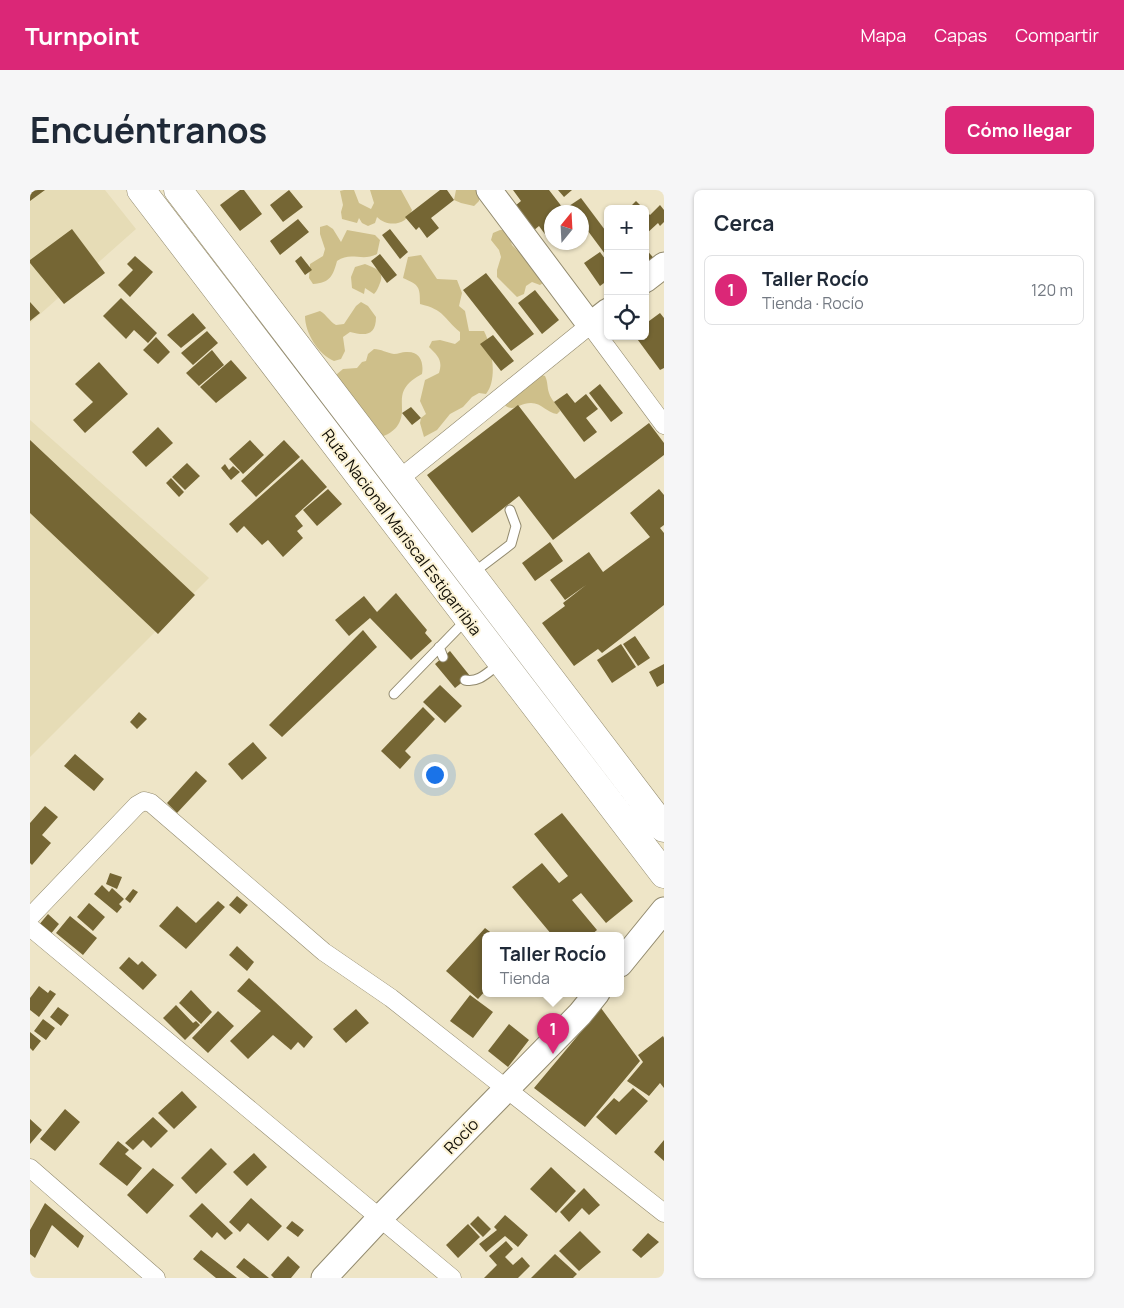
<!DOCTYPE html>
<html lang="es">
<head>
<meta charset="utf-8">
<style>
	:root { --surface:#fff; --page:#f6f6f7; --text:#1f2937; --muted:#747a83; --line:#e0e1e3; --accent:#db2777 }
	body { margin:0; font-family:Manrope,sans-serif; background:var(--page); color:var(--text) }
	.controls { position:absolute; right:15px; top:15px; display:grid; overflow:hidden; border-radius:8px; box-shadow:0 1px 4px #0004 }
	.controls button { width:45px; height:45px; display:grid; place-items:center; padding:0; border:0; border-bottom:1px solid var(--line); background:var(--surface); color:var(--text); font:25px sans-serif }
	.compass { position:absolute; left:514px; top:15px; width:45px; height:45px; border-radius:50%; background:var(--surface); box-shadow:0 1px 4px #0004; rotate:18deg }
	.you { position:absolute; left:404px; top:584px; width:18px; height:18px; margin:-12px; border:4px solid #fff; border-radius:50%; background:#1a73e8; box-shadow:0 0 0 8px #1a73e833 }
	.badge { display:grid; place-items:center; width:32px; height:32px; border-radius:50%; background:var(--accent); color:#fff; font-size:16px; font-weight:700 }
	.pin { position:absolute; translate:-50% -41px; filter:drop-shadow(0 1px 2px #0008) }
	.pin::after { content:''; position:absolute; top:26px; width:18px; height:15px; background:inherit; clip-path:polygon(0 0,100% 0,50% 100%) }
	.popup { position:absolute; left:452px; top:742px; width:142px; height:65px; box-sizing:border-box; display:grid; place-content:center; border-radius:8px; background:var(--surface); filter:drop-shadow(0 1px 4px #0005); font-size:16px; white-space:nowrap; color:var(--muted) }
	.popup b { font-size:19px; color:var(--text) }
	.popup::after { content:''; position:absolute; left:50%; top:100%; margin-left:-10px; border:10px solid transparent; border-top-color:var(--surface) }
	.list { margin:0; padding:0; list-style:none }
	h2 { display:flex; justify-content:space-between; align-items:center; height:65px; margin:0; padding:0 20px; font-size:21px }
	h2 small { font-size:16px; font-weight:400; color:var(--muted) }
	.list li { display:grid; grid-template-columns:32px 1fr auto; gap:15px; align-items:center; box-sizing:border-box; height:70px; margin:0 10px 10px; padding:0 10px; border:1px solid var(--line); border-radius:8px }
	.list b { display:block; font-size:19px; white-space:nowrap }
	.list p { margin:0; font-size:16px; white-space:nowrap; color:var(--muted) }
	.list em { font-size:16px; font-style:normal; color:var(--muted) }
	.icon { flex:none; width:28px; height:28px; fill:none; stroke:currentColor; stroke-width:2; stroke-linecap:round; stroke-linejoin:round }
	.map { position:relative; flex:none; width:634px; height:1088px; overflow:hidden; border-radius:8px }
	header { display:flex; align-items:center; gap:30px; box-sizing:border-box; height:70px; padding:0 25px; background:var(--accent); color:#fff }
	header strong { font-size:24px }
	nav { display:flex; gap:28px; margin-inline-start:auto; font-size:18px }
	.intro { display:flex; align-items:center; justify-content:space-between; box-sizing:border-box; height:120px; padding:0 30px }
	h1 { margin:0; font-size:35px }
	.button { padding:12px 22px; border-radius:8px; background:var(--accent); color:#fff; font-size:18px; font-weight:700 }
	main { display:flex; gap:30px; padding:0 30px }
	aside { flex:1; background:var(--surface); border-radius:8px; box-shadow:0 1px 4px #0004 }
	.map>svg:first-child { display:block }
</style>
</head>
<body>
<header>
<strong>Turnpoint</strong>
<nav><a>Mapa</a><a>Capas</a><a>Compartir</a></nav>
</header>
<div class="intro"><h1>Encuéntranos</h1><a class="button">Cómo llegar</a></div>
<main>
<div class="map">
<svg width="634" height="1088" viewBox="0 0 634 1088">
	<rect width="100%" height="100%" fill="#eee5c7"/>
	<path fill="#e6dcb6" d="M0 0H75L106 39 0 133Z
		M0 230 179 388 0 567Z"/>
	<path fill="#cebf8a" d="M314 0H324L329 13 341 19 344 13 340 0H371L382 20C377 35 358 38 347 27L345 33 338 36 332 33 329 28 327 33 312 29 311 22 313 15 310 1Z
		M426 0H447L449 4V11L444 16 431 13 424 10Z
		M297 35 303 39 311 52 317 40 345 45 350 50 347 64C332 72 321 61 307 71 303 86 300 93 283 94L279 88 280 74 293 66 295 59 290 44V37Z
		M470 40H477L482 55 487 60 500 67 516 91 510 95 502 92 496 96 494 104 487 107 467 87V80L471 67 469 60 461 50 463 43Z
		M391 65 407 89 427 90 432 103 429 116 435 121 439 141H454C462 156 468 190 456 204L449 203 442 207 433 217 420 224 407 240 394 247 390 233 391 228 396 224 390 211 395 190 409 183C413 170 408 166 399 157L402 151 410 150 425 154 430 150V142C413 128 415 120 390 114 390 96 389 95 373 88L378 67Z
		M335 74C345 78 355 81 350 93 348 98 347 101 344 104L335 98 334 104 322 98 321 87 325 77Z
		M331 112 338 116 346 127C346 146 335 146 320 142L313 147 315 161 311 169 304 171C288 164 275 143 275 126L290 121C297 125 299 131 306 135L314 134 326 116Z
		M344 159C351 159 357 163 364 164 368 164 372 162 376 162 390 161 394 172 392 184 385 188 378 192 374 200 371 206 372 213 372 220 372 236 362 244 348 248L306 191 307 184 313 179 327 178 332 172 336 171 338 164Z
		M501 182 515 186C518 192 517 197 519 203 521 210 527 214 530 221L527 224C517 223 512 213 501 213 488 213 482 225 472 212Z"/>
	<path fill="#756634" d="M0 0H15L0 11Z
		M210 0H214L232 24 210 41 190 15Z
		M259 0 273 17 253 32 240 15Z
		M410 0H417L424 10 401 28 409 38 397 48 389 37 386 40 375 27Z
		M483 0H519L536 22H522V44L517 47 509 36 503 41 485 16 491 11Z
		M528 0H542L534 7Z
		M551 8 578 44V68L552 33V22H544L539 16Z
		M606 11 614 19H598Z
		M630 15 634 20V32L630 36 628 33 615 45V20L620 25Z
		M268 29 279 42 250 65 240 51Z
		M42 39 75 83 34 114 0 73V70Z
		M360 39 378 62 370 69 352 45Z
		M615 58 627 72 615 81Z
		M570 62 578 73V90L570 96 554 73Z
		M350 64 367 85 357 93 341 71Z
		M105 66 123 82 100 107 88 95 103 80 97 74Z
		M271 66 282 80 275 85 265 71Z
		M456 83 504 144 481 161 433 100Z
		M505 100 529 130 512 144 488 113Z
		M91 108 127 143 118 153 104 140 96 149 73 126Z
		M0 112 10 123 0 131Z
		M163 123 176 138 151 158 137 145Z
		M630 123 634 128V178L630 180 605 146H615V134Z
		M177 141 188 153 163 175 151 163Z
		M463 145 484 171 471 181 450 154Z
		M126 147 140 162 128 174 113 160Z
		M182 160 194 175 169 196 156 183Z
		M201 170 217 188 186 213 170 197Z
		M69 172 98 204 55 243 43 230 63 212 45 194Z
		M570 194 593 223 581 232 559 203Z
		M537 203 545 213 556 204 568 219 556 228 567 242 554 252 524 212Z
		M488 215 545 289 619 233 634 253V265L523 350 489 306 442 343 397 285Z
		M381 217 391 228 382 235 372 223Z
		M128 237 143 253 116 277 102 262Z
		M0 250 165 405 128 444 0 323Z
		M220 250 234 265 213 284 199 269Z
		M254 250 270 267 226 307 211 291Z
		M272 269 297 297 265 326 273 336 267 341 273 348 253 367 238 350 232 355 214 336 207 343 199 334Z
		M157 273 170 286 155 300 142 287Z
		M195 274 199 280 203 276 210 282 201 290 191 278Z
		M141 288 154 302 149 307 136 293Z
		M298 299 312 314 287 336 273 320Z
		M629 299 634 305V335L630 338 634 343V415L572 463 568 459 544 476 512 433 535 416 533 413 556 395 535 410 520 390 559 362 573 382 620 347 600 323Z
		M520 352 533 371 505 391 492 373Z
		M366 403 397 440 395 443 402 451 381 470 340 428 319 446 305 430 334 406 347 422Z
		M333 440 347 457 252 547 239 535Z
		M605 446 620 468 608 476 593 454Z
		M591 454 606 477 582 493 567 470Z
		M420 461 440 486 425 498 405 474Z
		M634 474V493L627 497 619 482Z
		M410 495 432 516 415 533 393 512Z
		M393 517 405 529 375 561 381 567 370 579 351 561Z
		M109 522 117 529 107 539 100 532Z
		M223 552 237 568 212 590 198 574Z
		M45 564 74 589 64 601 34 576Z
		M166 581 177 591 147 623 137 613Z
		M15 616 28 627 12 645 21 653 2 675 0 673V633Z
		M532 623 603 711 576 733 551 703 542 710 567 740 561 745H522L482 697 512 673 529 693 538 686 504 644Z
		M80 683 92 687 87 699 76 694Z
		M72 695 79 702 82 698 94 709 89 714 92 717 87 723 64 704Z
		M103 699 108 702 100 713 95 709Z
		M207 706 218 715 210 724 199 715Z
		M188 711 195 717 156 759 129 736 147 716 166 733Z
		M59 713 75 727 63 741 47 727Z
		M18 724 29 734 19 746 8 736Z
		M40 726 67 748 53 765 26 743Z
		M455 738 464 745H456V800L448 809 416 781Z
		M207 756 224 772 217 781 199 765Z
		M99 767 108 775 112 771 127 785 113 800 89 778Z
		M219 788 283 847 274 858 268 852 261 860 243 845 218 869 200 851 231 821 207 801Z
		M9 796 18 803 20 800 26 804 9 827 0 820V808Z
		M161 800 182 822 171 834 149 813Z
		M440 805 463 822 443 848 420 831Z
		M146 815 163 833 166 831 170 835 155 850 133 828Z
		M28 817 39 825 31 836 20 827Z
		M571 818 610 871 555 937 504 898Z
		M326 819 339 833 316 853 303 839Z
		M188 821 204 836 178 863 162 848Z
		M13 829 25 838 16 850 4 841Z
		M479 834 499 850 478 877 458 861Z
		M0 842 11 851 3 861 0 858Z
		M633 846 634 848V898L630 893 619 906 597 891 613 872 608 865Z
		M603 898 618 911 586 945 566 927 584 908 589 912Z
		M152 901 167 917 144 939 128 923Z
		M35 919 50 932 25 961 10 949Z
		M123 927 138 941 121 958 113 950 103 960 95 953Z
		M0 929 12 940 0 954Z
		M634 950V971L624 962Z
		M88 951 99 960 95 964 112 978 97 996 69 974Z
		M181 958 197 974 166 1004 151 988Z
		M224 963 237 977 217 996 203 982Z
		M521 977 546 1001 526 1023 500 999Z
		M123 978 144 995 117 1024 97 1005Z
		M554 998 570 1015 559 1025 552 1018 539 1032 530 1022Z
		M221 1008 252 1036 238 1051 218 1033 210 1042 199 1032Z
		M15 1013 54 1046 48 1058 22 1035 5 1068 0 1064V1040Z
		M172 1013 203 1043 195 1050 187 1042 182 1048 159 1026Z
		M475 1025 498 1045 488 1057 475 1046 456 1062 449 1054 467 1040 464 1037Z
		M448 1026 461 1039 453 1047 440 1034Z
		M262 1031 274 1040 268 1047 256 1038Z
		M438 1034 450 1047 428 1068 416 1055Z
		M550 1041 571 1062 549 1081 529 1061Z
		M618 1043 629 1052 611 1068 602 1060Z
		M476 1051 483 1059 475 1067 483 1075 492 1067 500 1076 488 1088H454L467 1075 459 1066Z
		M171 1060 207 1088H186L163 1069Z
		M525 1064 547 1084 543 1088H501Z
		M258 1066 270 1077 261 1088H244L241 1085Z
		M214 1068 239 1088H220L206 1077Z"/>
	<g fill="none" stroke-linecap="round" stroke-linejoin="round">
		<g stroke="#928a6e" stroke-width="11">
			<path id="lane" d="M443 383 481 354 486 336 480 320
				M409 457 413 467
				M435 490C449 493 458 482 469 474
				M364 504 436 430"/>
		</g>
		<g stroke="#928a6e" stroke-width="19">
			<path id="street" d="M368 290 560 135 634 235
				M0 727 107 615 114 611 121 613 294 762 361 808 634 1023
				M0 737 422 1088
				M0 978 126 1088"/>
		</g>
		<g stroke="#928a6e" stroke-width="27">
			<path id="secondary" d="M459 0 560 135 578 121
				M615 90 634 75
				M590 774 634 720
				M294 1088 350 1028 550 824 567 803"/>
		</g>
		<g stroke="#928a6e" stroke-width="29">
			<path id="highway" d="M111 0 634 684
				M148 0 634 638"/>
		</g>
		<use href="#lane" stroke="#fff" stroke-width="9"/>
		<use href="#street" stroke="#fff" stroke-width="18"/>
		<use href="#secondary" stroke="#fff" stroke-width="25"/>
		<use href="#highway" stroke="#fff" stroke-width="28"/>
	</g>
	<g text-anchor="middle" dominant-baseline="central" stroke-width="4" stroke-linejoin="round" paint-order="stroke">
		<g font-size="16" fill="#100d04" stroke="#fbf2d4">
			<text transform="translate(372 342) rotate(53)">Ruta Nacional Mariscal Estigarribia</text>
			<text transform="translate(431 946) rotate(-46)">Rocío</text>
		</g>
	</g>
</svg>
<div class="controls">
<button>+</button>
<button>−</button>
<button><svg class="icon" aria-label="locate" viewBox="0 0 24 24"><circle cx="12" cy="12" r="6"/><path d="M12 2v4M12 18v4M2 12h4M18 12h4"/></svg></button>
</div>
<svg class="compass" viewBox="-18 -18 36 36"><path d="M0-13l5 13h-10z" fill="#e53935"/><path d="M0 13l5-13h-10z" fill="#747a83"/></svg>
<div class="you"></div>
<div class="pin badge" style="left:523px;top:864px">1</div>
<div class="popup"><b>Taller Rocío</b>Tienda</div>
</div>
<aside>
<h2>Cerca<small></small></h2>
<ul class="list">
<li><span class="badge">1</span><div><b>Taller Rocío</b><p>Tienda · Rocío</p></div><em>120 m</em></li>
</ul>
</aside>
</main>
</body>
</html>
